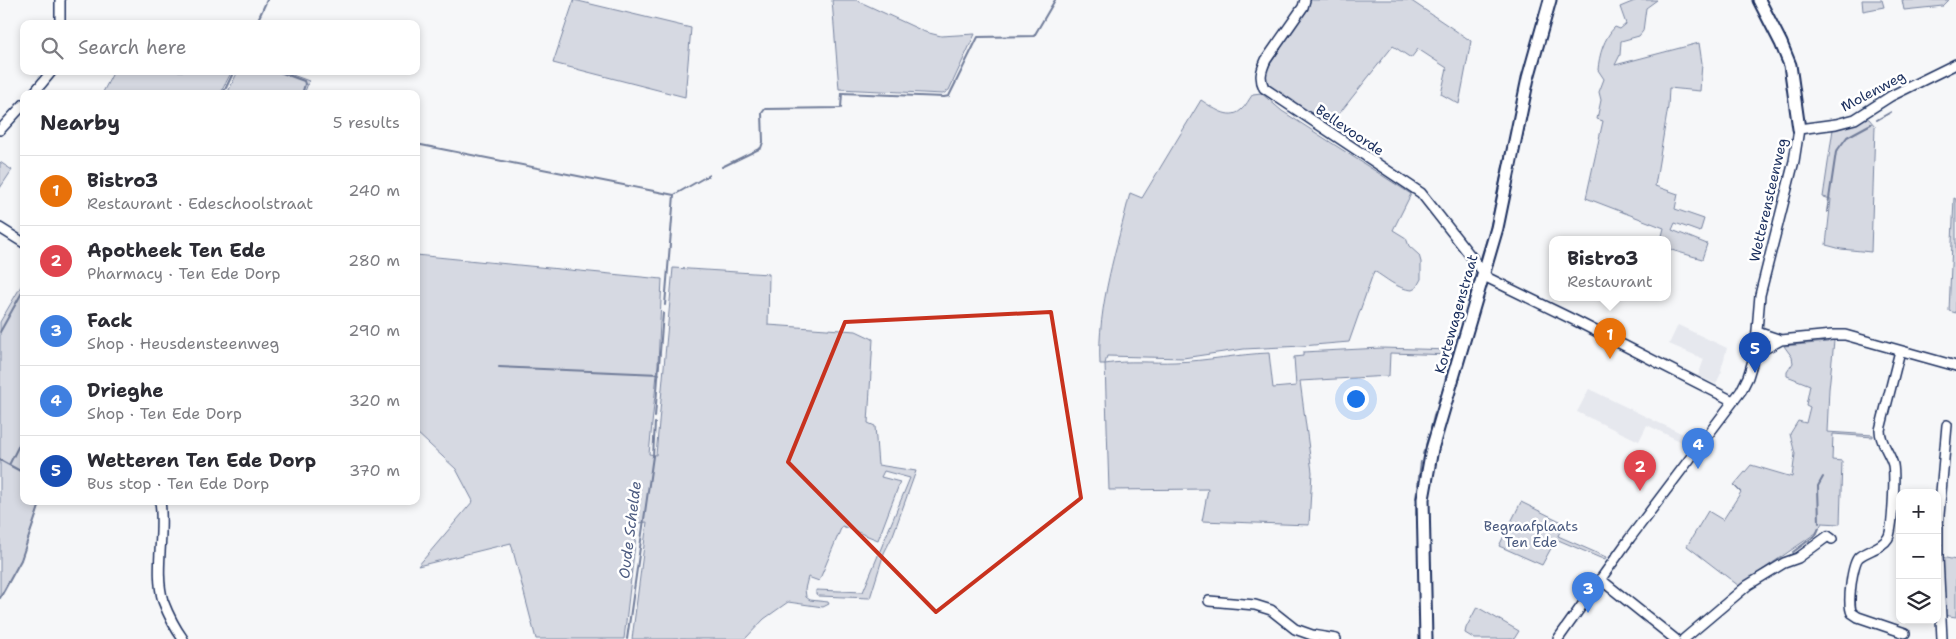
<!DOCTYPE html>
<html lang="en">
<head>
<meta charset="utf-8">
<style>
	:root { --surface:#fff; --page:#f7f7f7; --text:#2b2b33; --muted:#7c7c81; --line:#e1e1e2; --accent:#0f766e }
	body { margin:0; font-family:"Shantell Sans",sans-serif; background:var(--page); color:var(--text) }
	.controls { position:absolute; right:15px; bottom:15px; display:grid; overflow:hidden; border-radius:10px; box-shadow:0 2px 8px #0003 }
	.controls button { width:45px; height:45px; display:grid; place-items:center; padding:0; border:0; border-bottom:1px solid var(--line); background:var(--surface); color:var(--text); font:25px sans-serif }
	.you { position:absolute; left:1355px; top:398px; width:18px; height:18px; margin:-12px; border:4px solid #fff; border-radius:50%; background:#1a73e8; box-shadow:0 0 0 8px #1a73e833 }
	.badge { display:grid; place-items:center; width:32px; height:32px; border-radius:50%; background:var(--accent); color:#fff; font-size:16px; font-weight:700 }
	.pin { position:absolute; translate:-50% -41px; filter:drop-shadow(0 1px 2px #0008) }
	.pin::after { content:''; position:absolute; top:26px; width:18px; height:15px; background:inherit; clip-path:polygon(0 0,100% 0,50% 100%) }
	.popup { position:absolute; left:1549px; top:236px; width:122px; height:65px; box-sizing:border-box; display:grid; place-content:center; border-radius:10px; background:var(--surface); filter:drop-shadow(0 1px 4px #0005); font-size:16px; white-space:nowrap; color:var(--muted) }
	.popup b { font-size:19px; color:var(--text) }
	.popup::after { content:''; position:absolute; left:50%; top:100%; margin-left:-10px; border:10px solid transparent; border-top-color:var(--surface) }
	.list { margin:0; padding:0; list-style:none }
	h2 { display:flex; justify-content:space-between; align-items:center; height:65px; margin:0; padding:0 20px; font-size:21px }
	h2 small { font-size:16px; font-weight:400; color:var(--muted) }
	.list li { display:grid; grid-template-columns:32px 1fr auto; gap:15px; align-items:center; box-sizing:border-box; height:70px; padding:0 20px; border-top:1px solid var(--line) }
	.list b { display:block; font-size:19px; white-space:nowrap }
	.list p { margin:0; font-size:16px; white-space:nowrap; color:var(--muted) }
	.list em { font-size:16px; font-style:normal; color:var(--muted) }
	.icon { flex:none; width:28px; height:28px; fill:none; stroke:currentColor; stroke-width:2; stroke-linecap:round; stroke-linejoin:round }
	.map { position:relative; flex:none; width:1956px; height:639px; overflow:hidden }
	.search { position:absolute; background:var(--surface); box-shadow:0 2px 8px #0003; left:20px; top:20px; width:400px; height:55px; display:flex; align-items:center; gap:12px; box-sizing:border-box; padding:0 18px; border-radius:10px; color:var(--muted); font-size:19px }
	.panel { position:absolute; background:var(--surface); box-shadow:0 2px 8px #0003; left:20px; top:90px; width:400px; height:415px; border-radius:10px }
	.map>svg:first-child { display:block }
</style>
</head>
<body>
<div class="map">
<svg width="1956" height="639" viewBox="0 0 1956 639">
	<rect width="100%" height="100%" fill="#f6f7f9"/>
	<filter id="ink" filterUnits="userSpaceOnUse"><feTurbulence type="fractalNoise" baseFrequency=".02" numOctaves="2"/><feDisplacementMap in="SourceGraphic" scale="10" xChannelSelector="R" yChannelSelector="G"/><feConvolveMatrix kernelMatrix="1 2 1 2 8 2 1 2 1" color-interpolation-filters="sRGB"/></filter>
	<g filter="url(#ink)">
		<path fill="#e6e8ee" d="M1678 325 1727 348 1721 370 1722 371 1716 384 1698 376 1704 359 1669 344Z
			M1589 389 1657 422 1690 437 1684 443 1647 425 1639 441 1577 412Z"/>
		<path fill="#d6d9e2" stroke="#7884a0" d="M574 0 691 28 685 97 553 63Z
			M832 0H856L925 32 941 36 975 34 949 90 943 94 839 89Z
			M1310 0H1410L1471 41 1459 104 1441 94 1447 68 1418 49 1411 58 1393 46 1331 124 1327 126 1269 85 1265 76 1267 69 1308 7Z
			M1637 0H1657L1646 8 1643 31 1639 36 1621 41 1620 55 1615 65 1699 43 1702 63 1700 91 1669 88 1668 107 1655 186 1678 194 1675 209 1704 219 1700 232 1675 223 1672 230 1707 244 1702 259 1668 249V240H1661L1664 228 1586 198 1603 121 1597 119 1601 100 1599 92 1604 79 1598 70C1599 55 1604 38 1615 27L1620 29 1626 24 1620 7Z
			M1862 0H1882L1884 7 1863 11Z
			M1902 0H1949L1943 6 1904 10Z
			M114 71H232L220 94H102Z
			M238 71H282L309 81 304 94H227Z
			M1261 93 1282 111 1411 194 1393 230 1406 238 1409 246 1419 255 1421 262V279L1416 288 1412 290C1397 289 1386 278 1374 271L1349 342 1302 346 1244 349 1183 358 1107 356 1105 364C1128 360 1152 363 1175 362 1207 361 1238 354 1269 353L1273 388 1296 386 1294 357 1303 356V352L1381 348 1453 350 1451 355 1390 353 1389 376 1300 381 1312 472 1309 525 1202 521 1208 489 1109 490 1105 364H1100C1097 306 1117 248 1130 193L1142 198 1201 100C1212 107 1229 121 1241 110 1246 106 1249 99 1253 94Z
			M1865 118 1869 119 1875 126 1871 252 1841 249 1826 245 1831 199 1823 197 1833 129Z
			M0 162 12 170 0 188Z
			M1954 198 1956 199V313L1949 311Z
			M416 255 662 279 658 364 649 454 656 455 673 268 769 274 768 325 856 331 873 339 868 423 875 426 878 465 916 471 893 535 884 553 870 598 819 596 816 594V590L863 592 910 478 884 471 881 477 900 482 878 540 842 526 819 581 808 577 805 589 806 597 810 600 828 602 829 604 823 607 788 602 764 619 745 639H632L647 522 639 523 636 535 624 639H536L511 543 418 566 473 501 456 469 416 432Z
			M24 281V451L22 456 24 457V501H41L21 560 0 598V322Z
			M1828 339 1834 341 1829 389 1827 432 1873 435V437L1833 434 1832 460 1842 461 1840 524 1822 523 1816 533 1739 586 1687 546 1708 511 1723 520 1741 492 1734 485 1751 465 1792 477 1795 454 1790 434 1798 421 1806 423 1810 407 1806 405 1810 385 1787 376V372L1793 363 1792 357 1784 346 1828 342Z
			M1521 502 1564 523 1558 536 1606 557 1605 560 1556 539 1542 565 1499 546Z
			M1941 557 1956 560V617L1943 615Z
			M1477 607 1519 631 1514 639H1475L1465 633 1466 628Z"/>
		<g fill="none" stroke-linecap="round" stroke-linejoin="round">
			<path stroke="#707c99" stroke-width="2" d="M256 24 267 0
				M277 71 304 81 305 84 302 94
				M223 94 234 71
				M1877 120 1891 112
				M416 144 674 195
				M722 167 761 148 763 142 762 113 765 109 841 108 842 93 944 97 949 96 978 37 1034 36 1055 0
				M1496 200 1506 152
				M1827 212 1836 152 1847 137 1871 124
				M1489 234 1495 206
				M1481 258 1487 239
				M1471 263 1476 272 1474 283
				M1468 303 1472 289
				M665 305 674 195 709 175
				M0 332 24 289
				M1819 341 1825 340
				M1792 344 1807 342
				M1453 354 1454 351
				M499 367 659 374
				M1446 377 1449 366
				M1438 403 1440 396
				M655 417 663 313
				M1431 428 1435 412
				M1426 445 1429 435
				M1423 454 1424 451
				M0 460 24 473
				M9 465 24 435
				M1418 485 1421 462
				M1416 498 1417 492
				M1416 505V515
				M1819 523 1818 486 1823 477
				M1793 552 1816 535 1819 528
				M0 598 21 560 41 501
				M627 639 653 456 655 423"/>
			<g stroke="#1b2f5e" stroke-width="12">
				<path id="street" d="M1305 0 1303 7 1266 60C1261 71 1259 78 1264 88L1421 193 1488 278 1576 321 1733 401
					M60 24V0
					M33 94 52 71
					M0 130 24 104
					M0 228 24 243
					M1757 332 1781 340
					M1900 351 1880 430C1880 443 1890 453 1893 465 1895 476 1893 530 1888 538 1882 548 1868 550 1859 557 1852 563 1847 605 1852 613 1852 613 1858 617 1858 617L1905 633
					M1755 354 1781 340 1832 335H1845L1956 366
					M160 501C165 533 154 571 163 601 168 614 175 628 183 639
					M1600 579 1675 639
					M1209 601 1255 605 1271 610 1295 629 1312 635 1336 639
					M1558 639 1630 538 1741 391 1748 377 1755 354 1760 295 1794 161 1799 129 1836 124 1855 119 1891 96 1956 64
					M1684 639 1748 585 1784 563 1798 558 1828 536 1832 539
					M1942 639 1938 557V526L1947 425"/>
			</g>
			<g stroke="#1b2f5e" stroke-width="15">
				<path id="secondary" d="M1759 0 1781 43 1790 65 1799 129
					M1426 639 1423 499 1432 449 1497 228 1528 78 1550 0"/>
			</g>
			<use href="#street" stroke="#fff" stroke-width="9"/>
			<use href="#secondary" stroke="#fff" stroke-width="11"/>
		</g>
	</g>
	<path fill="none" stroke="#c8321e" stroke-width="4" stroke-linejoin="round" d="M1051 312 1081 498 936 612 788 462 845 322Z"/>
	<g text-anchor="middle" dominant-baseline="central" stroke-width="5" stroke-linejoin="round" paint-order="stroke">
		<g font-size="14" fill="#1b2f5e" stroke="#fff">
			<text transform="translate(1873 91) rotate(-28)">Molenweg</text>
			<text transform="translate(1350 130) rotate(34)">Bellevoorde</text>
			<text transform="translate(1768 200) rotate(-77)">Wetterensteenweg</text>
			<text transform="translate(1456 314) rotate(-74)">Kortewagenstraat</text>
		</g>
		<g font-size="14" fill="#4a5a7f" stroke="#fff">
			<text x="1531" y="526">Begraafplaats<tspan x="1531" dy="16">Ten Ede</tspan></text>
		</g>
		<g font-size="15" font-style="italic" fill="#4d5c81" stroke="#fff">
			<text transform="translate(630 530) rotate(-83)">Oude Schelde</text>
		</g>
	</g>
</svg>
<div class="controls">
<button>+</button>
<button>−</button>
<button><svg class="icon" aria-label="layers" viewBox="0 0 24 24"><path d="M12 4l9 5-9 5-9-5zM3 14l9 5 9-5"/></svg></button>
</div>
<div class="you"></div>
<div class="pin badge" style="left:1610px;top:359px;background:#e8710a">1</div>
<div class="popup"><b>Bistro3</b>Restaurant</div>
<div class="pin badge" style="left:1640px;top:491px;background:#e0444e">2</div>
<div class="pin badge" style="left:1588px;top:613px;background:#3f7fe0">3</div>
<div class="pin badge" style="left:1698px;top:469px;background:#3f7fe0">4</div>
<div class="pin badge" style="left:1755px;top:373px;background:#1a4fb4">5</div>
<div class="search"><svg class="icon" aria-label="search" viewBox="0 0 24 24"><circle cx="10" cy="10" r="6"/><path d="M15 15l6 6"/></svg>Search here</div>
<section class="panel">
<h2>Nearby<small>5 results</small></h2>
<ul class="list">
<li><span class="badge" style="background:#e8710a">1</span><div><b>Bistro3</b><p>Restaurant · Edeschoolstraat</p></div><em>240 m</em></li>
<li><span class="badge" style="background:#e0444e">2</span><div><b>Apotheek Ten Ede</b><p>Pharmacy · Ten Ede Dorp</p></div><em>280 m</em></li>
<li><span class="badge" style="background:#3f7fe0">3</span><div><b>Fack</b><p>Shop · Heusdensteenweg</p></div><em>290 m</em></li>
<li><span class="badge" style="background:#3f7fe0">4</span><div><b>Drieghe</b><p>Shop · Ten Ede Dorp</p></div><em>320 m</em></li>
<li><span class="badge" style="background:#1a4fb4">5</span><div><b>Wetteren Ten Ede Dorp</b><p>Bus stop · Ten Ede Dorp</p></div><em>370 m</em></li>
</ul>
</section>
</div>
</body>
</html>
